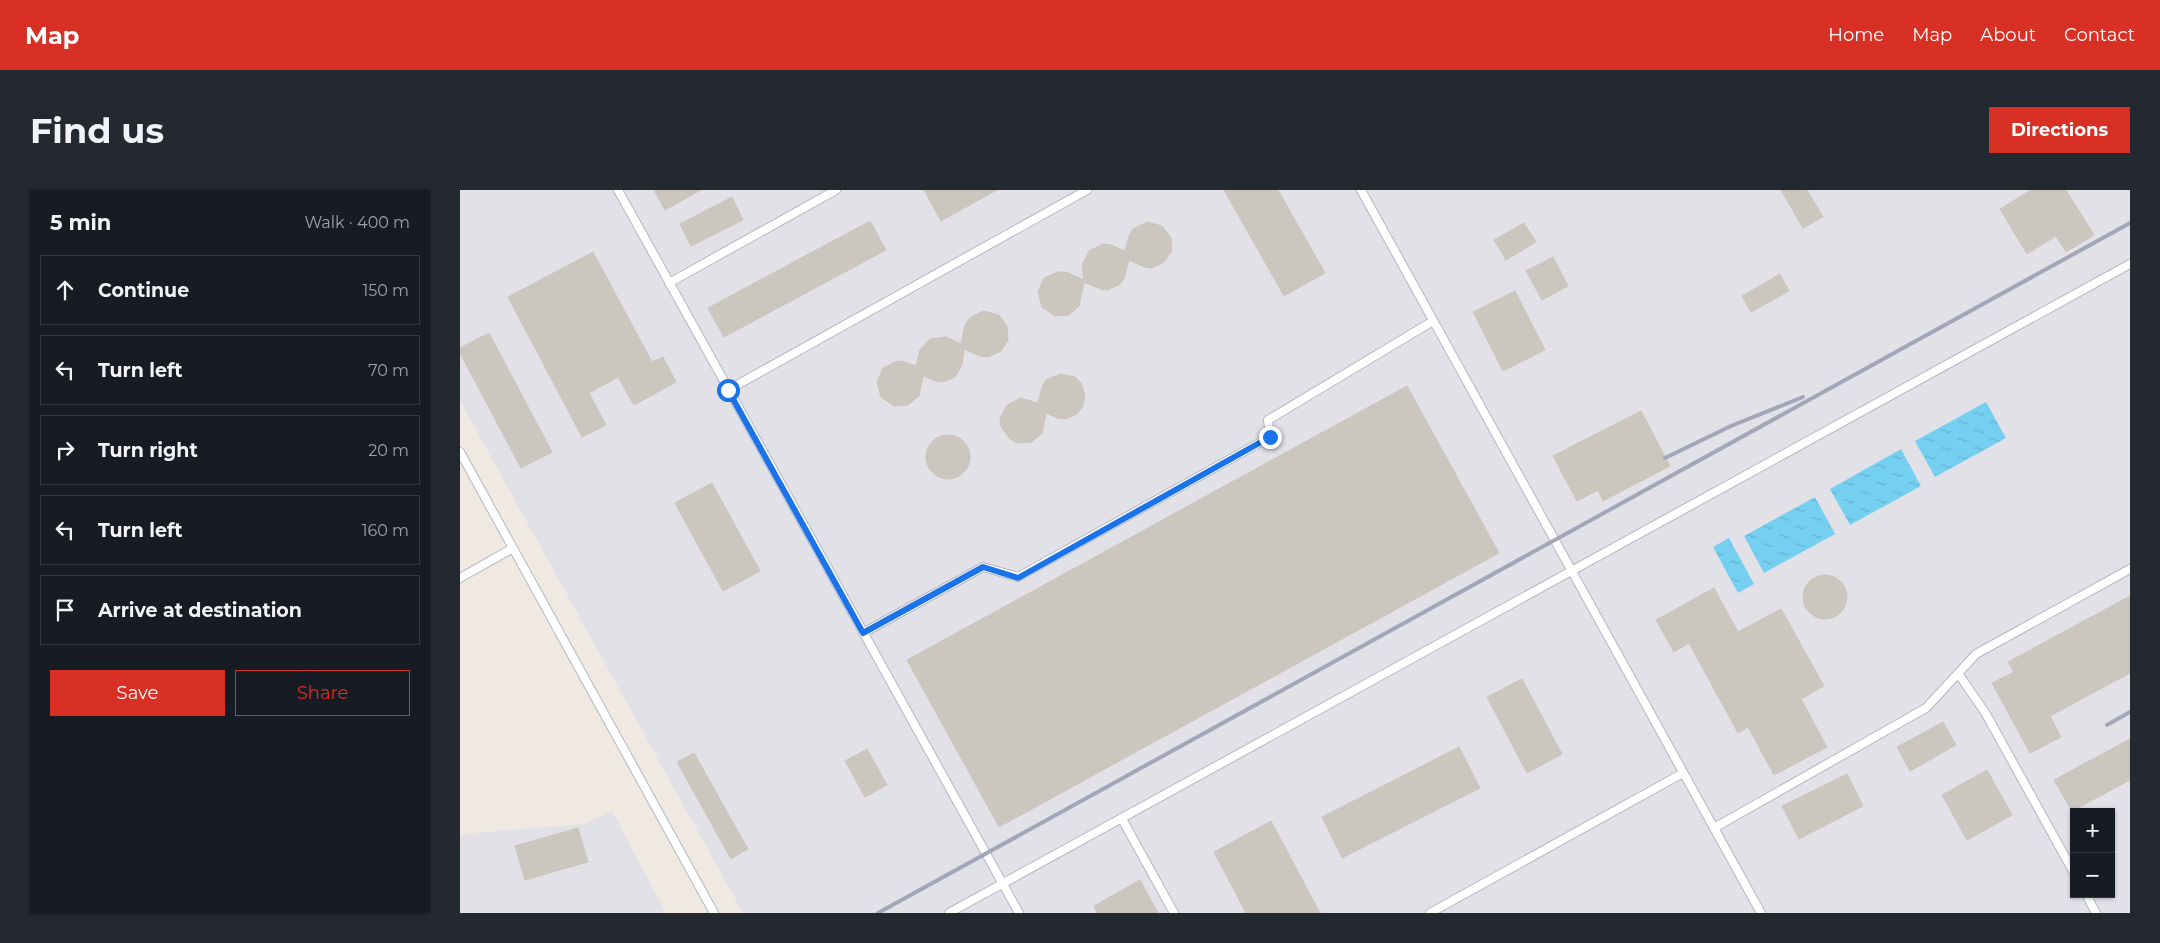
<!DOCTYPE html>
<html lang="en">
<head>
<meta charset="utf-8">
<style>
	:root { --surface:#171b24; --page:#242831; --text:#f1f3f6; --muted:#9ea1a6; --line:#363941; --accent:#d93025 }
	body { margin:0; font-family:Montserrat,sans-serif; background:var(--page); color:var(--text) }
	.controls { position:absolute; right:15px; bottom:15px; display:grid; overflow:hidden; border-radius:0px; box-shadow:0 1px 4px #0004 }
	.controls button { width:45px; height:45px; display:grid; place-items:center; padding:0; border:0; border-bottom:1px solid var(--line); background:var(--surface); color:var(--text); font:25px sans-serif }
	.stop { position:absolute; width:15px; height:15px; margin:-11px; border:4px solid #1a73e8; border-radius:50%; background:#fff }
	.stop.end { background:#1a73e8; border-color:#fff; box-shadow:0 1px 5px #0008 }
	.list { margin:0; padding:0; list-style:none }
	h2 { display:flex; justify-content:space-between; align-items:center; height:65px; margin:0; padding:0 20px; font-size:21px }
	h2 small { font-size:16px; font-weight:400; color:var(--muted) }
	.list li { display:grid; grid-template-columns:32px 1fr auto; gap:15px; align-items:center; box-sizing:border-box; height:70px; margin:0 10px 10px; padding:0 10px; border:1px solid var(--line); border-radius:0px }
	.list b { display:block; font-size:19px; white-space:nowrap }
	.list em { font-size:16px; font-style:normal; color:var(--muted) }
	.actions { display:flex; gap:10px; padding:15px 20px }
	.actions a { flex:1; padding:11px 0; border:1px solid var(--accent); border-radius:0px; text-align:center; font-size:18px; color:var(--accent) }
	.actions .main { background:var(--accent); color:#fff }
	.icon { flex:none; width:28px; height:28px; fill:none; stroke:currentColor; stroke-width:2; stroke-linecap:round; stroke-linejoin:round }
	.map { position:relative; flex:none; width:1670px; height:723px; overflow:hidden; border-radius:0px }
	header { display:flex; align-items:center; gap:30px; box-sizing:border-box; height:70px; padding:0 25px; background:var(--accent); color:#fff }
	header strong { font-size:24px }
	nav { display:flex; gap:28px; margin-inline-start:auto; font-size:18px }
	.intro { display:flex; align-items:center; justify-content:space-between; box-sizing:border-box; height:120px; padding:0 30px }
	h1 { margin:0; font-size:35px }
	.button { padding:12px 22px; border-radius:0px; background:var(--accent); color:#fff; font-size:18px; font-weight:700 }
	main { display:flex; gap:30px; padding:0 30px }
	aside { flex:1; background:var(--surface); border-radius:0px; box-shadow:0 1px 4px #0004 }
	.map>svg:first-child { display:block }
</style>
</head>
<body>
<header>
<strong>Map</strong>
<nav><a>Home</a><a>Map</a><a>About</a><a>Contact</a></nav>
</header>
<div class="intro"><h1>Find us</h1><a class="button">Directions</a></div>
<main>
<aside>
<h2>5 min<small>Walk · 400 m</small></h2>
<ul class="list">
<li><svg class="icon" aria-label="ahead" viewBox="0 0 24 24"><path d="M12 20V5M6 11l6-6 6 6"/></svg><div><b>Continue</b></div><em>150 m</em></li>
<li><svg class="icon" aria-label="left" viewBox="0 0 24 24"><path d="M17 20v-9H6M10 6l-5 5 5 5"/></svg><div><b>Turn left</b></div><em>70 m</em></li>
<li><svg class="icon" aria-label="right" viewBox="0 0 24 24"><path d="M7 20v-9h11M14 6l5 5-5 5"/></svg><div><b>Turn right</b></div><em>20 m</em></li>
<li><svg class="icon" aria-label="left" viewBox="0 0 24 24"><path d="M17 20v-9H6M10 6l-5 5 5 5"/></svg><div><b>Turn left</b></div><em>160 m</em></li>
<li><svg class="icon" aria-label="arrive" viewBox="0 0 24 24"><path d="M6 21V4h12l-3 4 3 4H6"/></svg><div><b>Arrive at destination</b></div></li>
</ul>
<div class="actions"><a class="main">Save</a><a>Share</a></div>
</aside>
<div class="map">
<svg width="1670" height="723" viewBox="0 0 1670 723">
	<defs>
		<pattern id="water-ripples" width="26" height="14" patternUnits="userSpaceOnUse" patternTransform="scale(1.25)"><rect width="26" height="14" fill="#75cff0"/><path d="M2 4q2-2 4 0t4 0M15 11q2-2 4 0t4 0" fill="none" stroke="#66b2ce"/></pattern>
	</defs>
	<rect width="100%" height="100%" fill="#efe9e1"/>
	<path fill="#e3e1e8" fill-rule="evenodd" d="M0 0H1670V723H283L0 211ZM1614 622H1651V704H1614Z
		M152 621 206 723H0V644L124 634Z"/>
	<path fill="url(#water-ripples)" d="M1526 212 1546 248 1475 287 1455 251Z
		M1441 259 1461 296 1390 335 1370 299Z
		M1355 307 1375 344 1304 383 1284 346Z
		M1269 348 1294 394 1278 403 1253 357Z"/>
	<path fill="#cbc7bf" stroke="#cbc5ba" d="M194 0H241L205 20Z
		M464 0H537L481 31Z
		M764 0H818L865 83 824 106Z
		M1321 0H1347L1363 27 1343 38Z
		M1571 0H1606L1634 45 1606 62 1596 46 1567 64 1540 19Z
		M272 7 283 30 231 56 220 34Z
		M410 31 426 60 264 147 248 118Z
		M687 32 702 36 711 48 712 61 704 72 692 78 684 77 669 70 664 89 660 94 647 100 640 99 624 92 619 116 609 125 595 126 582 117 578 102 584 88 598 82H606L624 90 622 75 629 61 643 54 651 55 665 61 669 46 673 39Z
		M1064 33 1076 52 1046 70 1034 50Z
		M133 62 192 172 203 167 216 192 174 215 158 187 129 203 146 235 122 247 48 107Z
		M1093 67 1108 96 1082 110 1066 81Z
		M1320 84 1329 101 1291 122 1282 106Z
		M1055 101 1085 160 1043 181 1013 122Z
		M523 121 539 125 547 136 548 150 541 161 528 167 520 166 504 159 502 175 495 187 483 192 475 191 463 186 459 206 448 215 434 216 421 207 417 192 423 178 437 171 445 172 456 176 460 160 470 149 486 147 501 154 505 135 510 128Z
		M29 143 92 262 61 278 0 163V158Z
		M600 184 615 187 621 193 625 205 622 218 617 224 605 229 597 228 586 223 582 243 572 252 557 253 550 249 541 237 540 229 547 215 560 208 578 213 582 197 586 190Z
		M947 196 1039 363 539 637 447 470Z
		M1181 221 1210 276 1143 311 1138 300 1117 311 1093 266Z
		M466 267a22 22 0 1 1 44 0a22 22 0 1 1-44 0Z
		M252 293 300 381 263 401 215 313Z
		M1343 407a22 22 0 1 1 44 0a22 22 0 1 1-44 0Z
		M1254 398 1278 442 1321 419 1364 496 1341 509 1367 557 1314 585 1288 537 1278 543 1229 453 1214 462 1196 430Z
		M1670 406V483L1590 526 1601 547 1570 563 1532 493 1554 482 1548 472Z
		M1062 489 1102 564 1067 583 1027 507Z
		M1483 532 1496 555 1450 581 1437 557Z
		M1670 549V590L1612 621 1594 590Z
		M999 557 1020 598 882 668 862 627Z
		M407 559 427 595 405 607 385 571Z
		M234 563 288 659 271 669 217 572Z
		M1527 580 1552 625 1507 650 1482 605Z
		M1387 584 1403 616 1339 649 1322 616Z
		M811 631 860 723H786L754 662Z
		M118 638 128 672 65 690 55 656Z
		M680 690 698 723H637L634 716Z"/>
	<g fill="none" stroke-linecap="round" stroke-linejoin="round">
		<g stroke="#b4b7c1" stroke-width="10">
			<path id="lane" d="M158 0 559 723
				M901 0 1301 723
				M209 93 376 0
				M268 200 627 0
				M0 262 254 723
				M0 388 53 358
				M403 443 523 377 558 387 810 247 808 230 973 131
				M1498 483 1526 524 1614 683
				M662 629 714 723
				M1254 638 1466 518 1516 464 1670 379
				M1626 704 1636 723
				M489 723 1670 74
				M970 723 1223 583"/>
		</g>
		<use href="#lane" stroke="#fff" stroke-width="8"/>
		<path stroke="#a3a6b8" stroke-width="4" d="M1205 268 1271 236 1343 207
			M1647 535 1670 522
			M418 723 1670 33"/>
	</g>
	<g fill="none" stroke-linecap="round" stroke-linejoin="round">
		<path stroke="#1a73e8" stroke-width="6" d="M268 200 403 443 523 377 558 388 810 247"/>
	</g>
</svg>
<div class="controls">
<button>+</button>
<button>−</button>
</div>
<div class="stop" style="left:268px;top:200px"></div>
<div class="stop end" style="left:810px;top:247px"></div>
</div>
</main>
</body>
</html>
